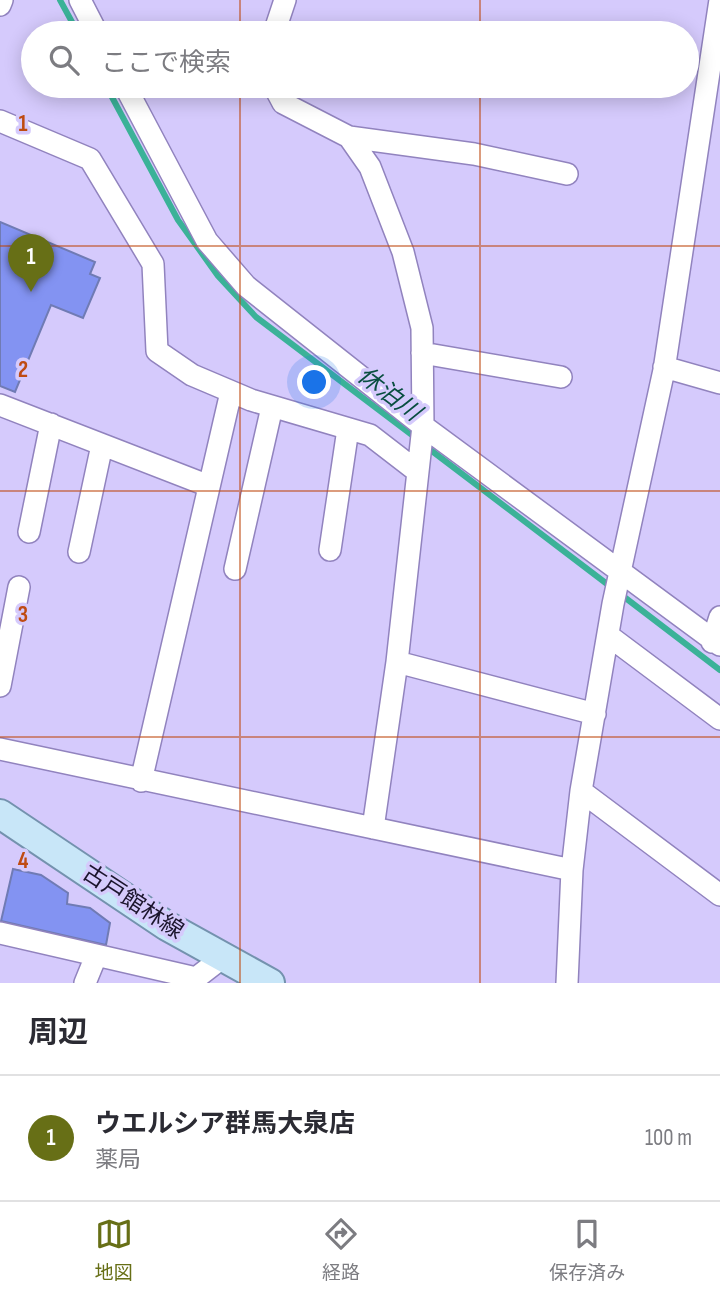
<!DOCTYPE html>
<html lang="ja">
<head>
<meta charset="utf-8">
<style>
	:root { --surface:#fff; --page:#f7f7f7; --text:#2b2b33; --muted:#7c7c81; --line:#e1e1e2; --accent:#676f16 }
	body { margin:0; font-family:"Sofia Sans Condensed","Noto Sans JP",sans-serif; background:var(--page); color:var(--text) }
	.you { position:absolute; left:315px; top:383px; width:24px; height:24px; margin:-18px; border:5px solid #fff; border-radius:50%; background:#1a73e8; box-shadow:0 0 0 10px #1a73e833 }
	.badge { display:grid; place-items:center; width:46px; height:46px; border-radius:50%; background:var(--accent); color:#fff; font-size:23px; font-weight:700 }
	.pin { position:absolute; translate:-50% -58px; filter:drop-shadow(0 2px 4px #0008) }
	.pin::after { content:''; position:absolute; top:37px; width:24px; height:21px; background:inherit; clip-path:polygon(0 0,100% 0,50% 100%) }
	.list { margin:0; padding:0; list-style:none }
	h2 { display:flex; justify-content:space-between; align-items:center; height:91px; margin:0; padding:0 28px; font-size:30px }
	h2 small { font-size:23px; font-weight:400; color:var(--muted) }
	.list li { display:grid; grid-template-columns:46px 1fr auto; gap:21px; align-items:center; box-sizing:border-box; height:126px; padding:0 28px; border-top:2px solid var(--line) }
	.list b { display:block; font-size:26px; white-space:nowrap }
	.list p { margin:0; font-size:23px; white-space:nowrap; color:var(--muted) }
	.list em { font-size:23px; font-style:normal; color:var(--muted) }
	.icon { flex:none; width:38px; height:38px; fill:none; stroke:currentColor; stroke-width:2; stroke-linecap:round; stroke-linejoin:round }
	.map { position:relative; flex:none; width:720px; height:983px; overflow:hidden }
	.search { position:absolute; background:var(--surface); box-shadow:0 4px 18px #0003; left:21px; right:21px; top:21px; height:77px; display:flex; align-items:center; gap:18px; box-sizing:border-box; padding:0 24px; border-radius:38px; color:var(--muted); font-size:26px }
	.sheet { height:217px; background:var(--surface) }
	nav { display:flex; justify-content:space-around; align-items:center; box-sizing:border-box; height:98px; border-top:2px solid var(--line); background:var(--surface); font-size:19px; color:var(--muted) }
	nav a { display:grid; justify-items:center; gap:4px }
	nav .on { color:var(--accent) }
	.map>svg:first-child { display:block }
</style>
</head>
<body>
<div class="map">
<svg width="720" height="983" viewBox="0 0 720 983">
	<rect width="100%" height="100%" fill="#d5cafc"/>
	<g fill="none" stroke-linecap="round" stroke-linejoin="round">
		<path stroke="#3bb298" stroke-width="6" d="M60 0 78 33
			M106 86 178 220 218 276 256 317 416 438
			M424 445 611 587
			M619 593 720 670"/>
	</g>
	<path fill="#8393f2" stroke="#707bb4" stroke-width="2" d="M0 222 95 262 90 274 100 278 83 318 51 305 15 392 0 386Z
		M13 869 41 875 68 893 67 904 90 908 110 923 106 945 1 921Z"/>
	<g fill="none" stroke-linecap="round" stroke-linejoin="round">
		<g stroke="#9183be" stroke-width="24">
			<path id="minor" d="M80 0 97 33
				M0 5 2 0
				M274 33 285 0
				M125 86 207 241 246 286 423 426 720 645
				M274 86 283 103 349 137 370 167 403 252 422 328 423 426 397 662 373 828
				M0 121 90 159 153 264 157 351 192 375 251 400 370 435 418 472
				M349 137 474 154 567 174
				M422 353 561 377
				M664 367 720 383
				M0 405 209 486
				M29 532 51 424
				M330 550 348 429
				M79 552 102 445
				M235 569 272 407
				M609 636 720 719
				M712 642 720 617
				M397 662 595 714
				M0 686 19 587
				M0 749 572 870
				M141 781 231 392
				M581 791 720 895
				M0 933 196 978 222 958
				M85 983 96 956
				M567 983 572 870 581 791 613 604 664 370 720 0"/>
		</g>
		<g stroke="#7492ae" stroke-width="32">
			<path id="major" d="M0 814 167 926 270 983"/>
		</g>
		<use href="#minor" stroke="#fff" stroke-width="21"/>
		<use href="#major" stroke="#c8e6f8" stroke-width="28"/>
	</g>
	<path fill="none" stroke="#bf4b12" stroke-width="2" stroke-opacity="0.55" d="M240 0V33M480 0V33M240 86V983M480 86V983M0 246H720M0 491H720M0 737H720"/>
	<g text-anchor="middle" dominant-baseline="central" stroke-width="7" stroke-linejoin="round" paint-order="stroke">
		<g font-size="23" fill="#1b152c" stroke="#d5cafc">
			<text transform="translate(133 902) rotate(33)">古戸館林線</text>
		</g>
		<g font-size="24" font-style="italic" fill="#094e40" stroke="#d5cafc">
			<text transform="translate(389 394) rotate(37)">休泊川</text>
		</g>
	</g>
	<g font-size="23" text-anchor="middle" font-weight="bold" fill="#bf4b12" stroke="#d5cafc" stroke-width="7" stroke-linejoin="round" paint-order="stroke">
		<text x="23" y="131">1</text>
		<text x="23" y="377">2</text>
		<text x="23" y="622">3</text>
		<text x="23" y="868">4</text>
	</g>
</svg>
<div class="you"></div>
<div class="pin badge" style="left:31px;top:292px">1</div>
<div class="search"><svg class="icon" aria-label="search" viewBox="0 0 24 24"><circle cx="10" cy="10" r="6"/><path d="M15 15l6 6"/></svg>ここで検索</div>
</div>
<section class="sheet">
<h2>周辺<small></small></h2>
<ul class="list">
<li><span class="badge">1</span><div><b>ウエルシア群馬大泉店</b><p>薬局</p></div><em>100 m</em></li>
</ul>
</section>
<nav>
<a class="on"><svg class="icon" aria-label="map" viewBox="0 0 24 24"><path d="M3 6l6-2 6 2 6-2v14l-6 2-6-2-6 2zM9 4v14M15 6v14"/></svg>地図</a>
<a><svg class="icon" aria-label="directions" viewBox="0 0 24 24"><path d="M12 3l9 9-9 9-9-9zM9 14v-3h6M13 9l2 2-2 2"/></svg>経路</a>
<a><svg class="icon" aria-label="saved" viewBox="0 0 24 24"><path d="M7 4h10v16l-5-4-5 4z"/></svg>保存済み</a>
</nav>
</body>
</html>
